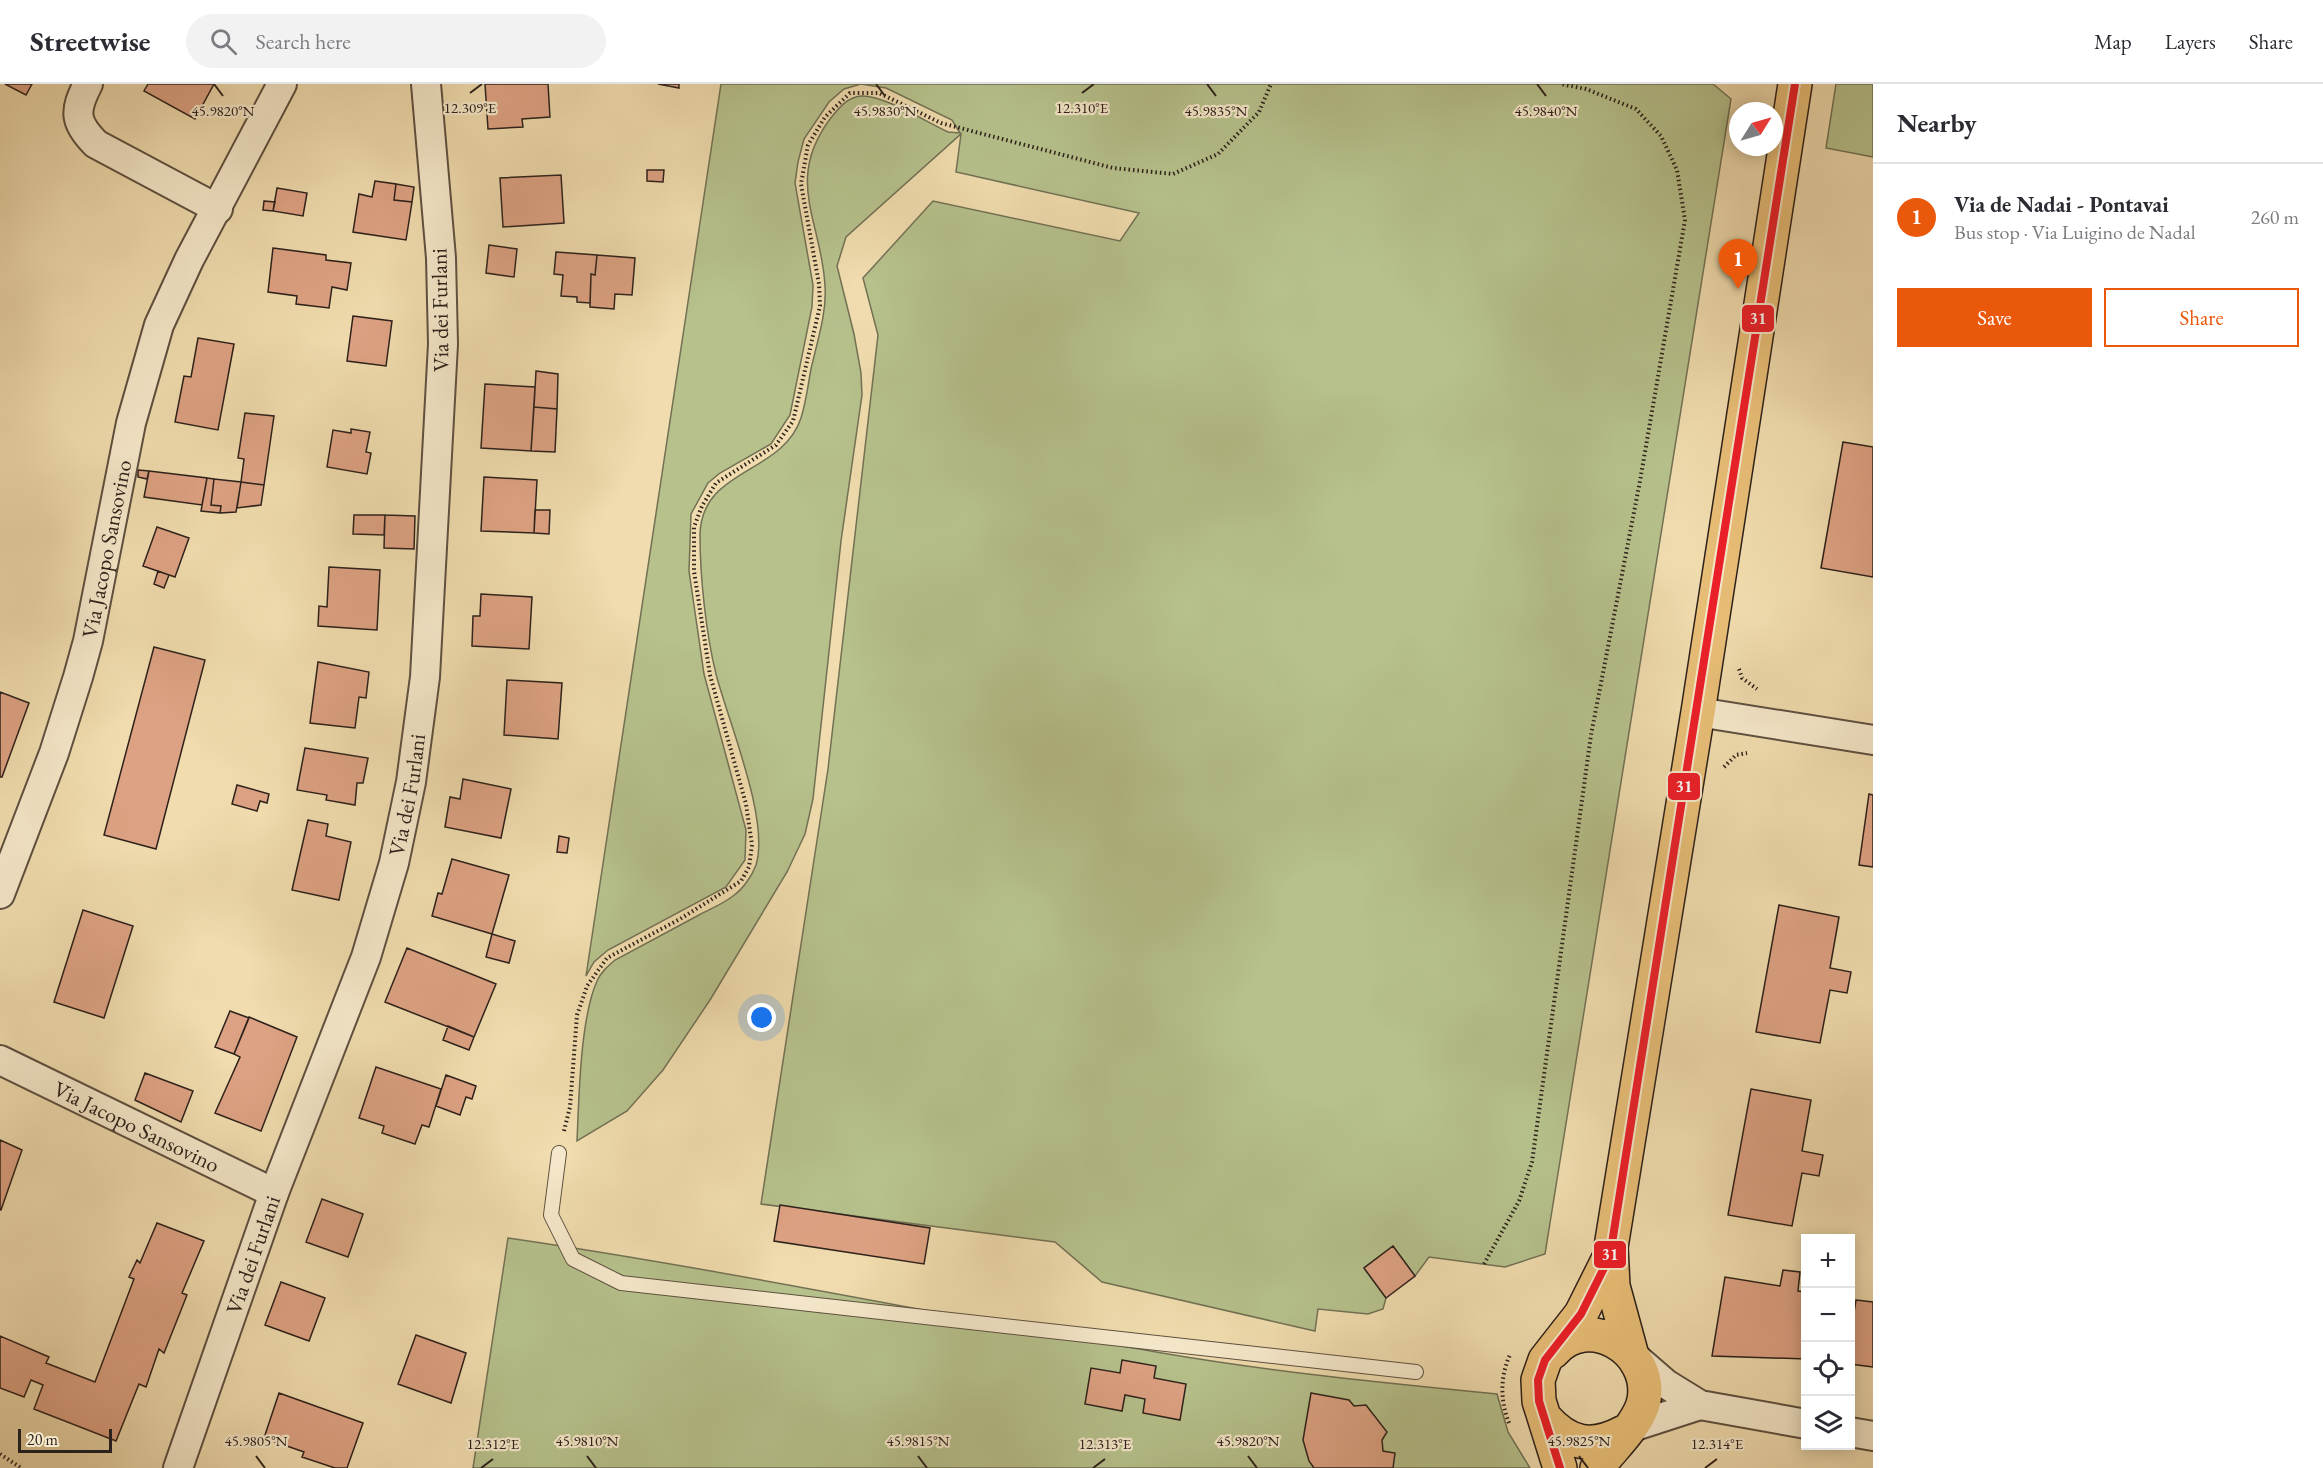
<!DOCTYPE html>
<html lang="en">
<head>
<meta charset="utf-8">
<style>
	:root { --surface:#fff; --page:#f2f2f3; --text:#2b2b33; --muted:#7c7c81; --line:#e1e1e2; --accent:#ea580c }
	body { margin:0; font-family:"EB Garamond",serif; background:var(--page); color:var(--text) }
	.controls { position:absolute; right:18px; bottom:18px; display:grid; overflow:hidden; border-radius:0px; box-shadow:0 3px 15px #0003 }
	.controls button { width:54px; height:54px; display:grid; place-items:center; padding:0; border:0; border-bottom:2px solid var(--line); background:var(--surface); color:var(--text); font:30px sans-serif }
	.compass { position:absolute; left:1729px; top:18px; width:54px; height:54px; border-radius:50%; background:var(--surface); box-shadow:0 3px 15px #0003; rotate:53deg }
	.scale { position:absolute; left:18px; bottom:15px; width:94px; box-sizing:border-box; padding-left:6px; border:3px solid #2d211b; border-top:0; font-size:16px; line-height:21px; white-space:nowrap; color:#2d211b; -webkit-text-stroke:4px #f5e8ca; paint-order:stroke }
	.you { position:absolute; left:762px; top:934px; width:21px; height:21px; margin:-15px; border:4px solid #fff; border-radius:50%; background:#1a73e8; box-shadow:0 0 0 9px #1a73e833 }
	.badge { display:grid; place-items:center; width:39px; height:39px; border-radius:50%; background:var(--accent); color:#fff; font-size:20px; font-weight:700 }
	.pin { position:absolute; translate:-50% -50px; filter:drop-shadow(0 2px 3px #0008) }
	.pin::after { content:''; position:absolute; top:32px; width:21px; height:18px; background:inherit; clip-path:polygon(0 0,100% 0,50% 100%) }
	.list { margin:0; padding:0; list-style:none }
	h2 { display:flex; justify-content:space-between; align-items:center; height:78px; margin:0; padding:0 24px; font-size:26px }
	h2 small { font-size:20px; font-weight:400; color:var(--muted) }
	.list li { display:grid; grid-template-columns:39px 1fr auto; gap:18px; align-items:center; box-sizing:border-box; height:108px; padding:0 24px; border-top:2px solid var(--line) }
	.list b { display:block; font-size:22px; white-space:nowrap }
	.list p { margin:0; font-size:20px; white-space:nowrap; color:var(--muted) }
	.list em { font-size:20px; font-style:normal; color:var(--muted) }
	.actions { display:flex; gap:12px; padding:18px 24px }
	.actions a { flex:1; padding:14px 0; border:2px solid var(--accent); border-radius:0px; text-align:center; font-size:21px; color:var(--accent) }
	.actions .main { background:var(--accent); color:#fff }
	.icon { flex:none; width:33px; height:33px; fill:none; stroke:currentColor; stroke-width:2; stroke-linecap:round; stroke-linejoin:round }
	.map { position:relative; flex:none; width:1873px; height:1384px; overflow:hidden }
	header { display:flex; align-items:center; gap:36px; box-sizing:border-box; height:84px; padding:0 30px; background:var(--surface); border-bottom:2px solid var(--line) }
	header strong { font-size:28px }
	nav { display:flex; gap:33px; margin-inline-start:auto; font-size:21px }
	.search { width:420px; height:54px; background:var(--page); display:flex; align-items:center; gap:15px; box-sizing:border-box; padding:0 21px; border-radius:33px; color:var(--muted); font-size:22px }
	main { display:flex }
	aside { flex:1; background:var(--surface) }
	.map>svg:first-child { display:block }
</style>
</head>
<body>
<header>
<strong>Streetwise</strong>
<div class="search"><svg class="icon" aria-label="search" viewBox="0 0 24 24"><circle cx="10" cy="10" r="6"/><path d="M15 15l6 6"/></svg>Search here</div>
<nav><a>Map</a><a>Layers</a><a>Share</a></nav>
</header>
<main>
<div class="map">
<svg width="1873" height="1384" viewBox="0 0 1873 1384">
	<rect width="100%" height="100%" fill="#f0dcae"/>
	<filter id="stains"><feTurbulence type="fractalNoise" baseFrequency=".00333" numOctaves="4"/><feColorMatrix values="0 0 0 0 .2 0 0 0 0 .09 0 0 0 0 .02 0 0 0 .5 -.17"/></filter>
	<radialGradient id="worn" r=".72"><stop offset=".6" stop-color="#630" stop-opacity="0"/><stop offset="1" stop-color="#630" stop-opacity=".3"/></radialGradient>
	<path fill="#b6c18c" stroke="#727154" stroke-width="1.5" d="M721 0H861L844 5 829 18 804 55 798 78 795 99 813 201 812 223 790 331 771 360 720 389 708 399 691 430 689 487 704 590 746 746 745 776 726 803 608 866 594 878 586 892Z
		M861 0H1713L1731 15 1545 1170 1505 1183 1429 1173 1415 1192 1393 1162 1364 1184 1386 1214 1383 1225 1368 1230 1318 1225 1315 1247 1102 1198 1055 1158 761 1120 828 685 878 251 863 194 933 117 1120 157 1139 129 956 88 961 50 846 153 837 182 854 250 861 289 862 311 841 457 813 715 805 750 787 788 710 916 663 986 627 1027 577 1057C579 1015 580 935 597 897 601 888 608 882 615 876 643 861 671 846 699 831 710 825 723 820 733 812 743 805 752 792 756 781 770 736 728 637 716 590 706 550 700 493 700 451 701 384 782 391 801 334 806 318 808 301 811 285 817 258 827 229 825 202 822 138 784 97 830 35 838 25 847 13 861 12 884 11 926 38 948 48L960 49 952 36 886 4Z
		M1836 0H1873V73L1826 64Z
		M508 1154C727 1186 944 1232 1162 1269 1273 1288 1385 1299 1497 1310L1508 1348 1530 1384H473Z"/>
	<path fill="#dda283" stroke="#2d211b" stroke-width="1.5" d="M5 0H32L26 11Z
		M148 0H214L195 35 144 7Z
		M485 0H548L550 33 522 35 523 43 488 45Z
		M658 0H679V4Z
		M647 86H664L663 98 647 97Z
		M561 91 564 139 503 143 500 94Z
		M375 97 396 100 394 116 412 118 406 156 353 148 359 110 372 113Z
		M396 100 414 103 412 118 394 116Z
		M277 104 307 109 303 132 273 127Z
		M264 117 275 118 273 127 263 126Z
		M489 161 517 165 514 193 486 189Z
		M273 164 326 171V176L351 179 347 206 332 203 329 224 296 220 297 212 268 208Z
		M556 168 597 171 595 191 591 190 590 219 577 218V213L561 212 563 191 554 190Z
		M597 171 635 174 632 211 615 210 614 225 590 223 591 190 595 191Z
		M353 232 392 237 386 282 347 277Z
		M198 254 234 260 218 346 175 338 184 292 191 293Z
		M536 287 558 290 557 325 534 323Z
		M485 300 535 303 531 367 481 364Z
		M534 323 557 325 555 368 531 367Z
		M245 329 274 332 264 401 241 398 244 375 238 374Z
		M351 345 370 348 366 368 371 369 367 390 327 383 333 346 351 349Z
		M1843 358 1873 363V493L1821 484Z
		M138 386 149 387 147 395 138 393Z
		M149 387 207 394 202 421 144 413Z
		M484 393 537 396 534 449 481 447Z
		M207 394 214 395 211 421 221 422 220 429 201 427Z
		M214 395 241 398 236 428 220 429 221 422 211 421Z
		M241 398 264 401 261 421 237 424Z
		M535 426H550L549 450 534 449Z
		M354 431H385L384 451 353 450Z
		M385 431 415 432 414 465 384 464Z
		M157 443 189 454 175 493 143 482Z
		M329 483 380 486 377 546 318 542 319 522 327 523Z
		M158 487 169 491 164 504 154 500Z
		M481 510 532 513 529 565 472 562 473 532H480Z
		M154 563 205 576 156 765 104 751Z
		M318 578 369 588 366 614 359 613 355 644 310 639Z
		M507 596 562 599 558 655 504 651Z
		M0 608 29 619 2 693H0Z
		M305 664 368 674 363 699H357L355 721 326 716 327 711 297 706Z
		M463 695 511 705 501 754 445 743 450 713 460 715Z
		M237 701 269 710 267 719 260 717 257 727 232 720Z
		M1869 710 1873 711V783L1859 781Z
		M308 736 328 740 326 752 351 758 339 816 292 806Z
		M559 752 569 754 567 769 557 768Z
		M452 775 509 791 492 850 432 832 438 809 442 810Z
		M1779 821 1839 833 1830 884 1851 888 1847 909 1830 906 1820 959 1756 948Z
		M83 826 133 842 104 934 54 918Z
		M492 850 515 857 509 879 486 873Z
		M407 864 496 900 474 953 385 918Z
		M230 927 249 934 234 970 215 963Z
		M249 933 297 953 261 1047 215 1029 240 973 234 970Z
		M448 942 474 953 469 966 443 956Z
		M376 983 441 1005 429 1043 422 1041 415 1060 382 1049 384 1042 359 1034Z
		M145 989 193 1007 181 1038 135 1016Z
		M446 991 476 1002 472 1015 466 1013 460 1031 436 1022Z
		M1751 1005 1811 1016 1802 1067 1823 1071 1819 1092 1802 1089 1792 1142 1728 1131Z
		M0 1056 22 1066 1 1126H0Z
		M322 1115 363 1130 348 1173 306 1158Z
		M780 1121 930 1144 924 1180 774 1157Z
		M157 1139 204 1157 182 1209 187 1211 164 1269 159 1265 146 1303 139 1300 116 1357 34 1325 43 1301 31 1296 24 1313 0 1304V1252L49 1273 46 1279 95 1298 134 1195 129 1193 137 1176 140 1179Z
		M1393 1162 1415 1192 1386 1214 1364 1184Z
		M1783 1186 1800 1188 1798 1207 1806 1208V1275L1712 1272 1725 1193 1780 1202Z
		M281 1198 325 1214 309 1257 265 1241Z
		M1856 1216 1873 1218V1283L1850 1280V1254Z
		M416 1251 466 1269 451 1319 398 1300Z
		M1122 1276 1156 1282 1154 1294 1186 1300 1180 1336 1143 1329 1145 1315 1125 1311 1122 1327 1085 1320 1091 1284 1120 1289Z
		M279 1309 363 1339 347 1384H335L302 1373 304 1368 264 1354Z
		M1311 1309 1349 1316 1354 1322 1366 1321 1387 1348 1382 1356 1383 1367 1395 1369 1393 1384H1314L1309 1377 1303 1356Z"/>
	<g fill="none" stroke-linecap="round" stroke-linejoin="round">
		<g stroke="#5e5040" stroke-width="16">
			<path id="lane" d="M559 1069 551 1131 573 1175 621 1199 1416 1288"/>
		</g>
		<g stroke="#5e5040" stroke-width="32">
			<g id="street">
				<path d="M88 0C74 27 74 38 96 60L218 125"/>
				<path d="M1698 628 1873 656"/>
				<path id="s1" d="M0 810 54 669 78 593 88 557 131 339 159 241 189 176 282 0"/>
				<path id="s2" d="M0 976 274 1109"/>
				<path d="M1636 1274 1666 1300 1700 1321 1806 1340"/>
				<path d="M1629 1344 1700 1321"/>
				<path d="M1850 1348 1873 1352"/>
				<path id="s3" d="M178 1384 274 1109 366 873 394 779 411 698 425 593 443 260 441 174 426 0"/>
			</g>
		</g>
		<g stroke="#2d211b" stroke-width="36">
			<path id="primary" d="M1553 1268C1588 1227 1653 1266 1644 1316 1640 1339 1611 1365 1597 1384
				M1631 1268 1613 1202 1611 1163 1698 628 1795 0
				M1545 1334C1569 1361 1592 1365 1624 1348
				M1560 1384 1539 1317 1538 1296 1545 1276 1581 1230 1610 1172"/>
		</g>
		<path stroke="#2d211b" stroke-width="4" stroke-dasharray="1.5 3" stroke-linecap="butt" d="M1739 585 1742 594 1757 605
			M1724 683 1736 671 1747 669
			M564 1047 570 1023 577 931 587 902 607 874 680 835 741 797 749 783 752 761 746 720 710 591 694 487V443L702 422 716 399 776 361 793 337 820 222 819 200 801 100 808 61 825 33 850 9H879L941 39 1113 84 1173 90 1218 70 1259 28 1271 0
			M1484 1180 1519 1117 1532 1078 1591 651 1640 397 1685 136 1677 86 1661 52 1636 25 1586 5 1561 0
			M1509 1339C1500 1317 1500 1292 1510 1271
			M0 1370 21 1384"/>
		<use href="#lane" stroke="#f5e8ca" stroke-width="14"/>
		<use href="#street" stroke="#f5e8ca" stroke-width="28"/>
		<use href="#primary" stroke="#e8be77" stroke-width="33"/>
		<g stroke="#f5e8ca" stroke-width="12">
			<path id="bus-1" d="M1560 1384 1539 1317 1538 1296 1545 1276 1581 1230 1610 1172 1795 0"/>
		</g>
		<use href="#bus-1" stroke="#ec1f29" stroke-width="8"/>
	</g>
	<path fill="none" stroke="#2d211b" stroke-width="2" d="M214 0 223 12M876 0 885 12M1207 0 1216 12M1537 0 1546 12M470 9 482 0M1082 9 1094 0M256 1372 265 1384M587 1372 596 1384M918 1372 927 1384M1248 1372 1257 1384M1579 1372 1588 1384M481 1384 493 1375M1093 1384 1105 1375M1705 1384 1717 1375"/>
	<g text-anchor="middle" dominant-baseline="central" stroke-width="4.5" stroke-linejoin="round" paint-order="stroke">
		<g font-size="22" fill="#2d211b" stroke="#f5e8ca">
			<text transform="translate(440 226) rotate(-91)">Via dei Furlani</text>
			<text stroke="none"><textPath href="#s1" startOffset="362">Via Jacopo Sansovino</textPath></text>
			<text stroke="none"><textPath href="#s3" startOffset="712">Via dei Furlani</textPath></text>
			<text stroke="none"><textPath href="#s2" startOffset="152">Via Jacopo Sansovino</textPath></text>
			<text stroke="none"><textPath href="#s3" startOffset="226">Via dei Furlani</textPath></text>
		</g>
	</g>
	<g font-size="15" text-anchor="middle" fill="#2d211b" stroke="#f5e8ca" stroke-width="4.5" stroke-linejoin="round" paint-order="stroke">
		<text x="1082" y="29">12.310°E</text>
		<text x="470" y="29">12.309°E</text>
		<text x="223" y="32">45.9820°N</text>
		<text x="885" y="32">45.9830°N</text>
		<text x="1216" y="32">45.9835°N</text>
		<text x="1546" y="32">45.9840°N</text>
		<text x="256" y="1362">45.9805°N</text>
		<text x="587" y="1362">45.9810°N</text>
		<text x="918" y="1362">45.9815°N</text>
		<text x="1248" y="1362">45.9820°N</text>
		<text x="1579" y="1362">45.9825°N</text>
		<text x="493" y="1365">12.312°E</text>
		<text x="1105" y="1365">12.313°E</text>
		<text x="1717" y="1365">12.314°E</text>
	</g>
	<g stroke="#f5e8ca" stroke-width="2">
		<rect x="1741" y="220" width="34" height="29" rx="6" fill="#ec1f29"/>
		<rect x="1667" y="688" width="34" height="29" rx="6" fill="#ec1f29"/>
		<rect x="1593" y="1156" width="34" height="29" rx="6" fill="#ec1f29"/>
	</g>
	<g font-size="16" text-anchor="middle" font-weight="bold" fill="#fff">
		<text x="1758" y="240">31</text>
		<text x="1684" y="708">31</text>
		<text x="1610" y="1176">31</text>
	</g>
	<rect width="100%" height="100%" filter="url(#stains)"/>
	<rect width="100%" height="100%" fill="url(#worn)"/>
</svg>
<div class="controls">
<button>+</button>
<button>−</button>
<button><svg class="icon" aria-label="locate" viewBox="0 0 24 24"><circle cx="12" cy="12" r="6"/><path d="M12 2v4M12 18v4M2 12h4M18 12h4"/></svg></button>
<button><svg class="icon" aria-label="layers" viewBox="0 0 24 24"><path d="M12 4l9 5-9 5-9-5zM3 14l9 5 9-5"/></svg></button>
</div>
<svg class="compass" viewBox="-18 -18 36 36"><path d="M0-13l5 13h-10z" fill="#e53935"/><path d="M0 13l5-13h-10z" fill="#7c7c81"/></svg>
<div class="scale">20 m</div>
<div class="you"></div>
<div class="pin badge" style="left:1738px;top:205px">1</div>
</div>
<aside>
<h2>Nearby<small></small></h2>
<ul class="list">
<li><span class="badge">1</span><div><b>Via de Nadai - Pontavai</b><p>Bus stop · Via Luigino de Nadal</p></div><em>260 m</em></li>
</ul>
<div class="actions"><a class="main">Save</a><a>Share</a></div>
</aside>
</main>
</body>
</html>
